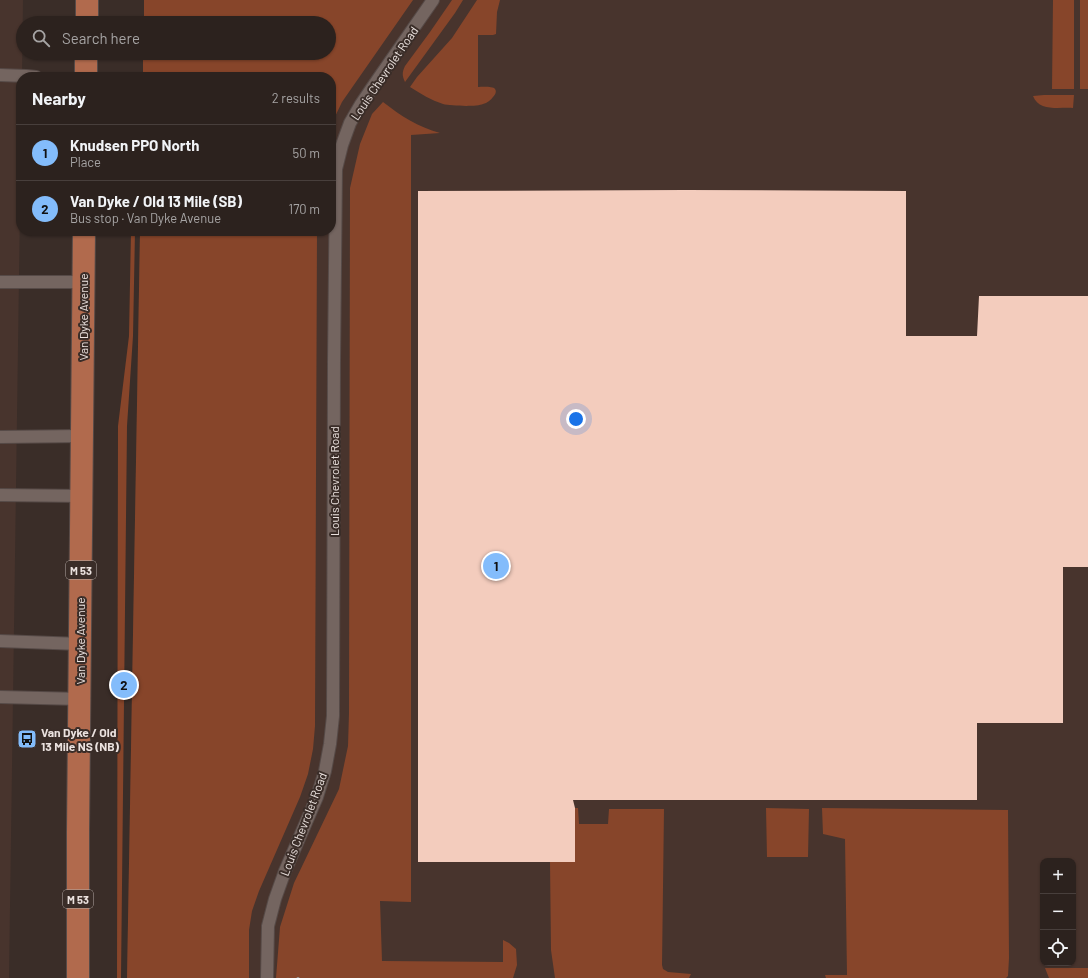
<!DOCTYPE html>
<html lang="en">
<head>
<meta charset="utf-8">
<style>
	:root { --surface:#2c221e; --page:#342a27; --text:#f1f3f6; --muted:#a6a4a4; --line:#483f3c; --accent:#83bcfb }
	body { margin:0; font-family:Barlow,sans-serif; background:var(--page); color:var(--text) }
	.controls { position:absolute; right:12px; bottom:12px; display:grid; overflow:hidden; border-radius:8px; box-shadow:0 1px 3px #0004 }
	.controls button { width:36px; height:36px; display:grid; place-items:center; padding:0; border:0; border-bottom:1px solid var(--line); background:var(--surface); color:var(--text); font:20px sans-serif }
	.you { position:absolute; left:576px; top:419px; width:14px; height:14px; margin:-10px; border:3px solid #fff; border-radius:50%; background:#1a73e8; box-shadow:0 0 0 6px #1a73e833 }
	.badge { display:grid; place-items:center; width:26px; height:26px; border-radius:50%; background:var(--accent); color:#111; font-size:13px; font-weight:700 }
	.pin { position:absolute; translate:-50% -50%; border:2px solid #fff; box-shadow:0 1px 4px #0006 }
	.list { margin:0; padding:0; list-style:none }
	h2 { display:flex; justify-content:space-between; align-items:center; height:52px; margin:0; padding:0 16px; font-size:17px }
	h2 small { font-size:13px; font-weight:400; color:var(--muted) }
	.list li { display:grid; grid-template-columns:26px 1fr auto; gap:12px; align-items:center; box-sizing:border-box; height:56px; padding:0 16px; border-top:1px solid var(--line) }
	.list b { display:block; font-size:15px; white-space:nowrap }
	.list p { margin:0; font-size:13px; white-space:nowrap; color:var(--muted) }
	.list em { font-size:13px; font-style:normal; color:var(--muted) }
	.icon { flex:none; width:22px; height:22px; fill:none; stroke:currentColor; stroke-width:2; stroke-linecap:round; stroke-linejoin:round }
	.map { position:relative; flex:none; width:1088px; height:978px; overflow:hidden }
	.search { position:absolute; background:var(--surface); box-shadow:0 1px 3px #0004; left:16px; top:16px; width:320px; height:44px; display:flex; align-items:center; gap:10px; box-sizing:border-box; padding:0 14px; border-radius:22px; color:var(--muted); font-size:15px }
	.panel { position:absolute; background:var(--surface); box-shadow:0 1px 3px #0004; left:16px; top:72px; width:320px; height:164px; border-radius:16px }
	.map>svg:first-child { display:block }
</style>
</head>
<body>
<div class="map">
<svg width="1088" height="978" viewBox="0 0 1088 978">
	<rect width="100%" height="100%" fill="#3a2d28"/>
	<path fill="#48342d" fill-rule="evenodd" d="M0 0H23L22 77H21V137L9 978H0Z
		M144 0H1088V978H127L140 231H331V77H143V53H329V23H144ZM1043 861H1073V963H1043Z"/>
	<path fill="#87452a" d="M144 0H413L342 102 331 125V77H143V53H329V23H144Z
		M452 0H463L455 13 405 82C402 76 402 72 405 66L430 32Z
		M477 0H500L497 12 496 34 493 35H478V87C481 87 493 86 495 89 497 92 495 95 493 97 491 100 487 103 483 104 477 107 451 106 443 104 431 100 421 94 410 87L417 77 452 38Z
		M1053 0H1074V89H1052Z
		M1080 0H1088V89H1080Z
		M1044 95H1074L1073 108C1059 107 1039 112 1033 96Z
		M383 102C401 116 418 127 440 133L411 135V902L380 901 382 961 503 962V940L509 943 516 949 517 965 513 978H276L280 927 294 883 339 789 348 746 349 713 350 188 360 144 372 114Z
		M131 231H135L133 336 127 426 121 978H117L118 426 129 336Z
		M140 231H317L315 726 313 749 308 774 300 797 259 891 252 911 249 930V978H127Z
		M575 808H578L579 824H608L609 809H664L662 965 663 969 668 972 691 974 689 978H555L551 950 550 862Z
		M766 808 809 809 808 857H767Z
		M822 808 1008 810 1009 958 1008 976 1006 978H826L825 975H847L845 839 823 834Z
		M1045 968H1088V978H1049Z"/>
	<path fill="#f3ccbd" d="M685 190 906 191V336H977L979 296H1088V567H1063V723H977V800H573L575 808V862H418V191Z"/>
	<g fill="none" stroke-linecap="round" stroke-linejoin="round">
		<g stroke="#564a47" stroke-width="14">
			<path id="service" d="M0 75 26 76 36 77
				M0 282H83
				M0 437 82 436
				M0 495 82 496
				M0 641 80 644
				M0 697 80 699
				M267 978 268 926 275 899 285 871 317 797 325 771 330 744 333 716 334 362 336 169 342 145 350 123 361 104 378 79 433 0"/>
		</g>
		<g stroke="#564a47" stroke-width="24">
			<path id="primary" d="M87 23V0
				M86 77V53
				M78 978V831L84 231"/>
		</g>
		<path stroke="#9b908c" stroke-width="2.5" stroke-dasharray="1 3" stroke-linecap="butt" d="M298 978V977"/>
		<use href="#service" stroke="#746560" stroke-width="12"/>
		<use href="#primary" stroke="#b16a4d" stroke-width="22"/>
	</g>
	<defs>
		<g id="bus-square" transform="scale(1)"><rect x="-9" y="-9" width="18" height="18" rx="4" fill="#83bcfb" stroke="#3a2d28"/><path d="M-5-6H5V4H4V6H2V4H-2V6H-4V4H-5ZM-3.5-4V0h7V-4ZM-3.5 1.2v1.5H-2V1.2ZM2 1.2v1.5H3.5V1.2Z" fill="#111"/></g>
	</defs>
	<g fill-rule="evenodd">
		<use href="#bus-square" x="27" y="739"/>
	</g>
	<g text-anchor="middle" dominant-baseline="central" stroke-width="4" stroke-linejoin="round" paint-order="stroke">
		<g fill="#3a2d28" stroke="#b6aca8" stroke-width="1">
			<rect x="66" y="561" width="30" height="18" rx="3"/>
			<rect x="63" y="890" width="30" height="18" rx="3"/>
		</g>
		<g font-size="11" font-weight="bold" fill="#ebe2df">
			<text x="81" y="570">M 53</text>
			<text x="78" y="899">M 53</text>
		</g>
		<g font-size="12" fill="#ebe2df" stroke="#3a2d28">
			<text transform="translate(384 73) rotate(-56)">Louis Chevrolet Road</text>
			<text transform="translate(83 317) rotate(-90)">Van Dyke Avenue</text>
			<text transform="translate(334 481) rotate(-90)">Louis Chevrolet Road</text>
			<text transform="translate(80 641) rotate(-90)">Van Dyke Avenue</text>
			<text transform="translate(303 824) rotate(-69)">Louis Chevrolet Road</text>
		</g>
		<g font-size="12" font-weight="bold" fill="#ebe2df" stroke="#3a2d28" text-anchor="start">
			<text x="41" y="732">Van Dyke / Old<tspan x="41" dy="14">13 Mile NS (NB)</tspan></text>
		</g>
	</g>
</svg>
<div class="controls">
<button>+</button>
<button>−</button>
<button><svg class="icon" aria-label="locate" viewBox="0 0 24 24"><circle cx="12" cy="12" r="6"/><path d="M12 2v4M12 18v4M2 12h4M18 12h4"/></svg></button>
</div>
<div class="you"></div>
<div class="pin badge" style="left:496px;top:566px">1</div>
<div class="pin badge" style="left:124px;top:685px">2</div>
<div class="search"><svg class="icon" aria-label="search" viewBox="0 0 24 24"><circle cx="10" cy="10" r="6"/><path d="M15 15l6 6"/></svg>Search here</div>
<section class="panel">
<h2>Nearby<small>2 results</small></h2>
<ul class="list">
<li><span class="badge">1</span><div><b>Knudsen PPO North</b><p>Place</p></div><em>50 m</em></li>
<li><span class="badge">2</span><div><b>Van Dyke / Old 13 Mile (SB)</b><p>Bus stop · Van Dyke Avenue</p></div><em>170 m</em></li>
</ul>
</section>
</div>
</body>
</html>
